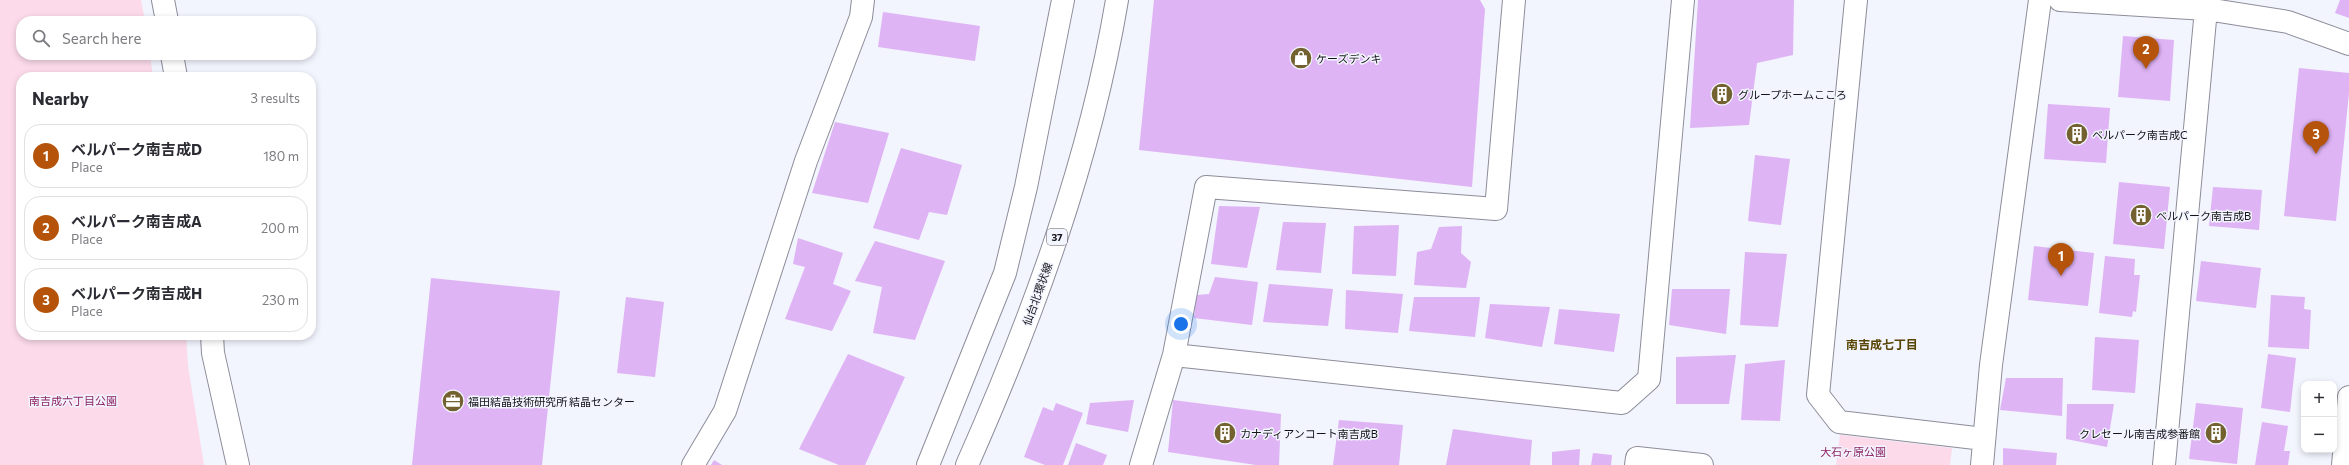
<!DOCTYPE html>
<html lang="en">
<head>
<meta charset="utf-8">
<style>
	:root { --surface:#fff; --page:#f7f7f7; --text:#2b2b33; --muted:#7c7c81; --line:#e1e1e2; --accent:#b45309 }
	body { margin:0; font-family:Commissioner,"Noto Sans JP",sans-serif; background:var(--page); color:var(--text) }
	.controls { position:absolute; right:12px; bottom:12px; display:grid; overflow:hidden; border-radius:8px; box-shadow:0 2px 6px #0003 }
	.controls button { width:36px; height:36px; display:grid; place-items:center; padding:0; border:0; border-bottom:1px solid var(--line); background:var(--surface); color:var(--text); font:20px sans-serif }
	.you { position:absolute; left:1181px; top:324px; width:14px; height:14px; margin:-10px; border:3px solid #fff; border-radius:50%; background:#1a73e8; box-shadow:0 0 0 6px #1a73e833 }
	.badge { display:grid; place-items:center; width:26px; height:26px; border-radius:50%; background:var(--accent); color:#fff; font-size:13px; font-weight:700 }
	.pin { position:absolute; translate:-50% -33px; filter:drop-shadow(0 1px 2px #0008) }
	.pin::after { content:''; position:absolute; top:21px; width:14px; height:12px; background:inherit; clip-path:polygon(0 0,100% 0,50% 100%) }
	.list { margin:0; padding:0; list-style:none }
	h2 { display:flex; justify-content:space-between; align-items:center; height:52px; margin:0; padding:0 16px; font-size:17px }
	h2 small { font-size:13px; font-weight:400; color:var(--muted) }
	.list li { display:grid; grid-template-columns:26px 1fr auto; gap:12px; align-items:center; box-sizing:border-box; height:64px; margin:0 8px 8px; padding:0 8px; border:1px solid var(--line); border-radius:16px }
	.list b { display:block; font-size:15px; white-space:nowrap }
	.list p { margin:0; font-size:13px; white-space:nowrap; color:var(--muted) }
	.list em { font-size:13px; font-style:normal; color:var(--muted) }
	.icon { flex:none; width:22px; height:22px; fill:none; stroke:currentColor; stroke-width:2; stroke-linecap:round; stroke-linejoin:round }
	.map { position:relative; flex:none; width:2349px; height:465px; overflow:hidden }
	.search { position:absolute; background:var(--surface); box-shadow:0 2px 6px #0003; left:16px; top:16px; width:300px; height:44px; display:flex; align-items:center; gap:10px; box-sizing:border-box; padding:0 14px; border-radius:16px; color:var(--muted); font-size:15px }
	.panel { position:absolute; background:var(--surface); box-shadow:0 2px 6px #0003; left:16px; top:72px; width:300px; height:268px; border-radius:16px }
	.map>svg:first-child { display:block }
</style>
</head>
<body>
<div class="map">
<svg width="2349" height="465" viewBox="0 0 2349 465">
	<rect width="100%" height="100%" fill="#f2f4fe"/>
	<path fill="#fcdaea" d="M0 0H141L145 21H21V55H150L153 77H21V335H186L188 366 204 465H0Z
		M1840 435 1952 448 1950 465H1836Z"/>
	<path fill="#dfb4f5" d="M1154 0H1480L1485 9 1472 187 1139 150Z
		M1698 0H1794L1793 55 1757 63 1749 125 1690 128Z
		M2340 0H2349V18L2335 13Z
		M883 12 980 26 975 61 878 47Z
		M2123 36 2174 40 2170 101 2118 97Z
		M2299 68 2349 73V93L2336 221 2284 216Z
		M2048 104 2110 108 2106 163 2044 159Z
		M835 122 889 133 868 203 812 193Z
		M901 148 962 165 947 215 929 212 919 240 873 228Z
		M1755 155 1790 159 1781 225 1748 221Z
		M2119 182 2170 187 2164 249 2113 244Z
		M2213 187 2262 190 2259 230 2209 226Z
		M1219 206 1260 207 1247 268 1211 264Z
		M1283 222 1326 223 1321 273 1276 270Z
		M1399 225 1396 276 1352 274 1354 226Z
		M1462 226 1461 253 1471 262 1466 288 1414 285 1417 252 1431 249 1439 227Z
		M798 238 843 253 833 284 851 291 832 331 785 319 805 267 793 264Z
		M875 241 945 261 915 340 873 333 882 287 855 281Z
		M2034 246 2094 253 2088 306 2028 300Z
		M1745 252 1787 254 1778 327 1740 325Z
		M2105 256 2135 259 2134 275H2140L2136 312 2133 311 2132 317 2099 313Z
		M2201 261 2261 268 2256 308 2196 301Z
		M1215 277 1258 282 1252 325 1194 318 1196 295 1209 294Z
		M431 278 560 291 542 465H412Z
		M1269 284 1333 289 1328 326 1263 322Z
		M1672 289H1730L1726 334 1669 325Z
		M1346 290 1403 294 1398 333 1345 329Z
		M2271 295 2305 297 2304 309 2311 310 2309 349 2268 347Z
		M626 297 664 302 655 377 617 373Z
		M1414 297H1480L1475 337 1409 331Z
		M1490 304 1550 307 1542 347 1485 338Z
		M1559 309 1620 314 1614 352 1554 344Z
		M2095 337 2139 340 2135 393 2092 390Z
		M848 354 905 377 865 465H839L799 449Z
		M2268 354 2296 358 2290 412 2261 408Z
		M1736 355 1729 404H1676V357Z
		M1785 360 1780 421 1741 420 1745 364Z
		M2006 378H2063L2062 416 2000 410Z
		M1134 400 1128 432 1086 424 1090 403Z
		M1173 400 1281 414 1279 465H1256L1168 452Z
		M1056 403 1083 413 1063 465H1045L1024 457 1043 407 1053 411Z
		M2196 403 2243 408 2237 464 2189 459Z
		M2067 404H2114L2107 447 2066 439Z
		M1339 420 1403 425 1399 465H1333Z
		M2262 422 2288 426 2284 451H2290L2288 465H2255Z
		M1453 429 1532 440 1530 465H1446Z
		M1076 443 1107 455 1103 465H1068Z
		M2003 448 2057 453 2056 465H2003Z
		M1580 449 1579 465H1552V452Z
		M1593 453 1612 455 1611 465H1591Z
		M714 460 722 465H711Z"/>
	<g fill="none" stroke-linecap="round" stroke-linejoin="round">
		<g stroke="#8c8d99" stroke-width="24">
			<path id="minor" d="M163 0 167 21
				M1856 0 1818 395 1839 422 1984 439
				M2060 0 2206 9 2288 22 2349 44
				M172 55 176 77
				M212 335 213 353 238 465
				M1174 355 1622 403 1649 379 1683 0
				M693 465 725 411 806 161 861 17 863 0
				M1141 465 1174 355 1206 187 1496 209 1514 0
				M1636 465 1637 458 1702 465
				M1982 465 1991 365 2040 0
				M2164 465 2206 9
				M2343 465 2349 397"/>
		</g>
		<g stroke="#8c8d99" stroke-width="24">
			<path id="major" d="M928 465 1005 273 1026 187 1063 0
				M967 465C1033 316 1090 161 1117 0"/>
		</g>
		<use href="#minor" stroke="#fff" stroke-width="22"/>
		<use href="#major" stroke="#fff" stroke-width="22"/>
	</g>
	<defs>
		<g id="shop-disc" transform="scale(1.15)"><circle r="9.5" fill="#73612f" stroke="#f2f4fe"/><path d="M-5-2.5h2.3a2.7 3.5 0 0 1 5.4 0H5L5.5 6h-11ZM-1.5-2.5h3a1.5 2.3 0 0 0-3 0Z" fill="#fff"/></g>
		<g id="building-disc" transform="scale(1.15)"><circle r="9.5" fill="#73612f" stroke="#f2f4fe"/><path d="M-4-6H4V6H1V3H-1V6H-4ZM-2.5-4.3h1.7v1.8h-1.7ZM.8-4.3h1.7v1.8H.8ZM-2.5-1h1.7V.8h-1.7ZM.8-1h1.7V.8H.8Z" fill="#fff"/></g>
		<g id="office-disc" transform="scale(1.15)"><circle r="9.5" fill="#73612f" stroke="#f2f4fe"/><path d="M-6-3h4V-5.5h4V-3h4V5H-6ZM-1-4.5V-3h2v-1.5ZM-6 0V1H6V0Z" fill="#fff"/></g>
	</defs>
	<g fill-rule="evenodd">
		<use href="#shop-disc" x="1301" y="58"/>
		<use href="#building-disc" x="1722" y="94"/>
		<use href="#building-disc" x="2077" y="134"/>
		<use href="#building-disc" x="2141" y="215"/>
		<use href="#office-disc" x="453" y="401"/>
		<use href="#building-disc" x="1225" y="433"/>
		<use href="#building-disc" x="2216" y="433"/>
	</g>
	<g text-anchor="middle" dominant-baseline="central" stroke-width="3" stroke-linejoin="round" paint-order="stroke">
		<rect fill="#f2f4fe" stroke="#57575d" stroke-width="1" x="1047" y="229" width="20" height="16" rx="3"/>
		<g font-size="10" font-weight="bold" fill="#141418">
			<text x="1057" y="237">37</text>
		</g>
		<g font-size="11" fill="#141418" stroke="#f2f4fe" text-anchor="start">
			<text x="1316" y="58">ケーズデンキ</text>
			<text x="1738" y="94">グループホームこころ</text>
			<text x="2092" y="134">ベルパーク南吉成C</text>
			<text x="2156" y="215">ベルパーク南吉成B</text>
			<text x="468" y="401">福田結晶技術研究所 結晶センター</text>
			<text x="1240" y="433">カナディアンコート南吉成B</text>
			<text x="2200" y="433" text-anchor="end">クレセール南吉成参番館</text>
		</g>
		<g font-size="11" fill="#141418" stroke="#f2f4fe">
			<text transform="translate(1037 294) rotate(-70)">仙台北環状線</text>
		</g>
		<g font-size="11" fill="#8f2565" stroke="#f2f4fe">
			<text x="73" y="400">南吉成六丁目公園</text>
			<text x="1853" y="451">大石ヶ原公園</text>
		</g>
		<g font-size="12" font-weight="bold" fill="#594503" stroke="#f2f4fe">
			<text x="1882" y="344">南吉成七丁目</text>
		</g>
	</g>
</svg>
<div class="controls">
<button>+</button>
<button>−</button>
</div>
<div class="you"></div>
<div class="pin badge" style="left:2061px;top:276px">1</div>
<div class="pin badge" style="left:2146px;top:69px">2</div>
<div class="pin badge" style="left:2316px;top:154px">3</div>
<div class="search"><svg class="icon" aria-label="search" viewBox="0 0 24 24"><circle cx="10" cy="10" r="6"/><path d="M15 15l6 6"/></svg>Search here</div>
<section class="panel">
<h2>Nearby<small>3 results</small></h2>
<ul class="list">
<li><span class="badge">1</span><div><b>ベルパーク南吉成D</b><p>Place</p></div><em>180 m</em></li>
<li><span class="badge">2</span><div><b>ベルパーク南吉成A</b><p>Place</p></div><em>200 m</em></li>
<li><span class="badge">3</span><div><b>ベルパーク南吉成H</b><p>Place</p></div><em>230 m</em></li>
</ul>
</section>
</div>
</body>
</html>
